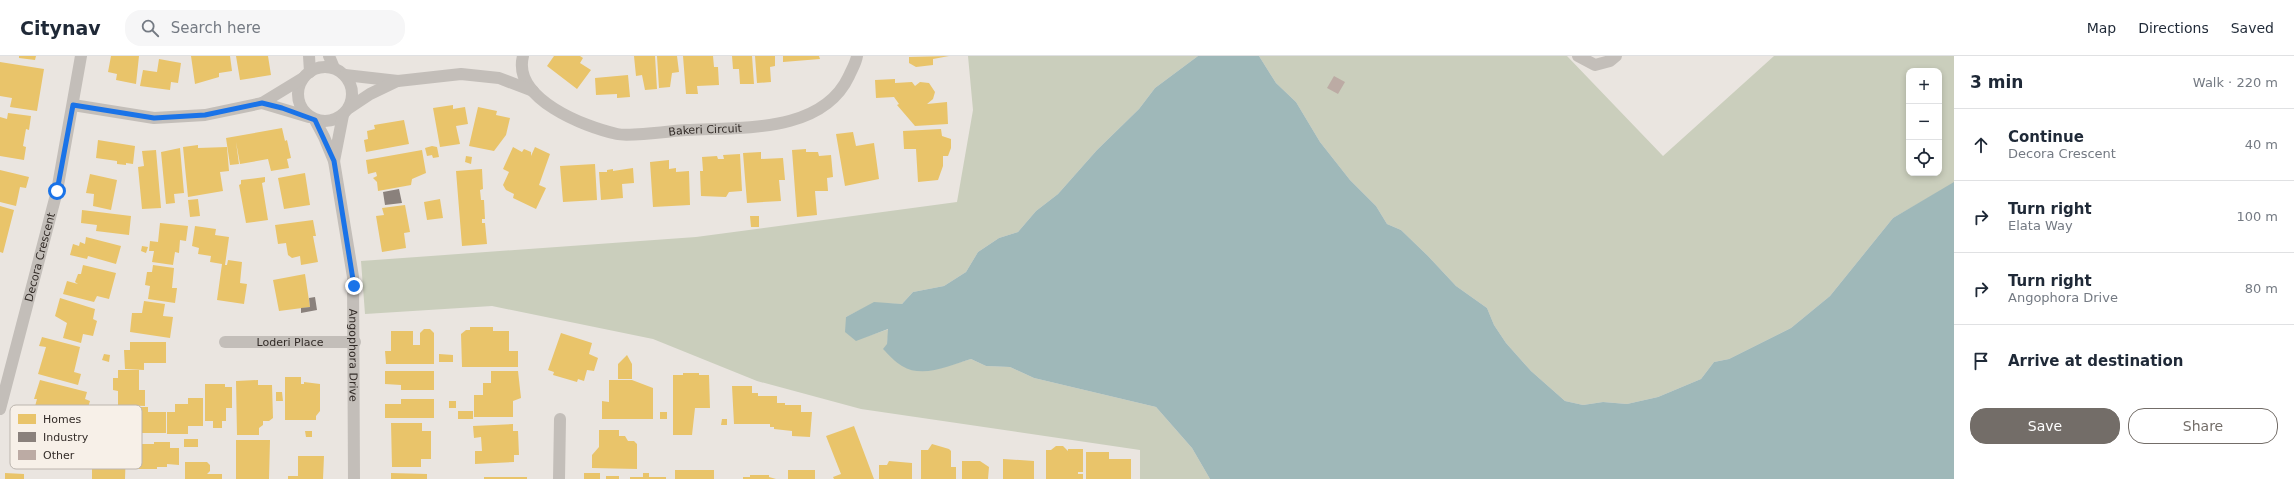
<!DOCTYPE html>
<html lang="en">
<head>
<meta charset="utf-8">
<style>
	:root { --surface:#fff; --page:#f6f6f7; --text:#1f2937; --muted:#747a83; --line:#e0e1e3; --accent:#736d68 }
	body { margin:0; font-family:"DejaVu Sans",sans-serif; background:var(--page); color:var(--text) }
	.controls { position:absolute; right:12px; top:12px; display:grid; overflow:hidden; border-radius:8px; box-shadow:0 2px 6px #0003 }
	.controls button { width:36px; height:36px; display:grid; place-items:center; padding:0; border:0; border-bottom:1px solid var(--line); background:var(--surface); color:var(--text); font:20px sans-serif }
	.stop { position:absolute; width:12px; height:12px; margin:-9px; border:3px solid #1a73e8; border-radius:50%; background:#fff }
	.stop.end { background:#1a73e8; border-color:#fff; box-shadow:0 1px 4px #0008 }
	.list { margin:0; padding:0; list-style:none }
	h2 { display:flex; justify-content:space-between; align-items:center; height:52px; margin:0; padding:0 16px; font-size:17px }
	h2 small { font-size:13px; font-weight:400; color:var(--muted) }
	.list li { display:grid; grid-template-columns:26px 1fr auto; gap:12px; align-items:center; box-sizing:border-box; height:72px; padding:0 16px; border-top:1px solid var(--line) }
	.list b { display:block; font-size:15px; white-space:nowrap }
	.list p { margin:0; font-size:13px; white-space:nowrap; color:var(--muted) }
	.list em { font-size:13px; font-style:normal; color:var(--muted) }
	.actions { display:flex; gap:8px; padding:12px 16px }
	.actions a { flex:1; padding:9px 0; border:1px solid var(--accent); border-radius:16px; text-align:center; font-size:14px; color:var(--accent) }
	.actions .main { background:var(--accent); color:#fff }
	.icon { flex:none; width:22px; height:22px; fill:none; stroke:currentColor; stroke-width:2; stroke-linecap:round; stroke-linejoin:round }
	.map { position:relative; flex:none; width:1954px; height:423px; overflow:hidden }
	header { display:flex; align-items:center; gap:24px; box-sizing:border-box; height:56px; padding:0 20px; background:var(--surface); border-bottom:1px solid var(--line) }
	header strong { font-size:19px }
	nav { display:flex; gap:22px; margin-inline-start:auto; font-size:14px }
	.search { width:280px; height:36px; background:var(--page); display:flex; align-items:center; gap:10px; box-sizing:border-box; padding:0 14px; border-radius:16px; color:var(--muted); font-size:15px }
	main { display:flex }
	aside { flex:1; background:var(--surface) }
	.map>svg:first-child { display:block }
</style>
</head>
<body>
<header>
<strong>Citynav</strong>
<div class="search"><svg class="icon" aria-label="search" viewBox="0 0 24 24"><circle cx="10" cy="10" r="6"/><path d="M15 15l6 6"/></svg>Search here</div>
<nav><a>Map</a><a>Directions</a><a>Saved</a></nav>
</header>
<main>
<div class="map">
<svg width="1954" height="423" viewBox="0 0 1954 423">
	<rect width="100%" height="100%" fill="#eae5e0"/>
	<path fill="#cacebc" fill-rule="evenodd" d="M968 0H1198L1155 32 1139 53 1097 94 1058 138 1036 155 1018 176 999 182 978 196 966 216 944 230 913 236 902 248 874 247 846 261 856 284 889 273 887 288 937 313 971 303 986 310 1010 311 1034 322 1156 351 1192 392 1210 423H1140V394L861 353 757 325 653 283 492 250 365 258 361 205 696 181 957 146 973 54Z
		M1259 0H1567L1663 100 1774 0H1954V127L1893 162 1830 240 1791 272 1729 303 1714 306 1701 323 1658 341 1627 348 1603 346 1583 349 1565 345 1531 315 1506 287 1494 269 1487 252 1456 230 1428 200 1401 174 1387 168 1376 150 1350 124 1320 86 1296 46 1276 27ZM1909 15H1939V117H1909Z"/>
	<path fill="#9fb8b9" d="M1198 0H1259L1276 27 1296 46 1320 86 1350 124 1376 150 1387 168 1401 174 1428 200 1456 230 1487 252 1494 269 1506 287 1531 315 1565 345 1583 349 1603 346 1627 348 1658 341 1701 323 1714 306 1729 303 1791 272 1830 240 1893 162 1954 126V423H1210L1192 392 1156 351 1034 322 1010 311 986 310 971 303C950 309 923 323 902 310 895 306 889 299 883 293L887 288 888 273 856 285 845 276 846 261 874 246 902 248 913 236 944 230 966 216 978 196 999 182 1018 176 1036 155 1058 138 1097 94 1139 53 1155 32Z"/>
	<path fill="#e9c46a" d="M19 0H36L35 4 19 2Z
		M111 0H139L136 28 116 24 117 18 108 16Z
		M191 0H230L232 15 219 17V21L195 28Z
		M236 0H268L271 19 240 24Z
		M554 0H580L583 2 580 7 591 14 577 33 547 10Z
		M634 0H655L657 33 645 34 642 19 636 20Z
		M657 0H677L679 16 672 17 670 31 659 32Z
		M683 0H713L714 11H718L719 29 697 30 698 38H686Z
		M732 0H752L754 28H740L739 13H733Z
		M755 0H775V10L770 11 771 26 757 27Z
		M783 0H819L820 3 783 6Z
		M949 0 933 3V9L916 11 909 7V1Z
		M159 3 181 7 178 27 171 26 170 34 140 30 143 14 157 16Z
		M0 6 44 13 37 55 10 51 12 42 0 40Z
		M628 19 630 41 617 42V38L596 39 595 22Z
		M895 23V27L912 26 915 30 920 26 929 27 935 36 933 43 927 48 947 46 948 68 915 70 897 49 899 48 894 41 876 42 875 24Z
		M453 49V53L465 51 468 68 456 70 460 88 440 91 433 52Z
		M478 51 497 55 496 59 510 62 506 79 494 95 469 90Z
		M8 57 31 60 29 74 26 73 23 90 26 91 24 104 0 100V61L7 63Z
		M404 64 409 88 366 96 364 84 368 83 367 75 375 73 374 69Z
		M282 72 285 85 287 84 291 102 287 103 289 112 271 115 268 103 240 108 236 86 239 108 230 109 226 82Z
		M941 73 942 80 951 83V92L948 100H943V110L938 124 918 126 916 93H904L903 75Z
		M853 76 856 90 874 87 879 123 845 130 836 78Z
		M98 84 135 90 133 108 126 107V109L117 108V105L96 102Z
		M198 89V92L227 91 229 115 220 116 223 135 188 141 183 91Z
		M432 90 437 91 439 101 433 102 432 99 427 100 425 92Z
		M513 91 522 96 524 93 531 96V100L535 91 550 98 539 129 546 132 536 153 513 142 514 138 506 134 503 129 509 116 503 113Z
		M180 92 184 137 174 138 175 147 166 148 161 96Z
		M806 93V96H818L819 100 831 99 833 121 827 122 828 135H815L817 159 797 161 792 94Z
		M156 94 161 152 142 153 138 111 144 110 142 95Z
		M422 94 426 117 412 123 411 129 378 135 377 126 373 122 377 120 376 116 368 118 366 104Z
		M761 96V103L783 102 785 124H779L781 145 747 147 743 97Z
		M740 98 742 135 729 136 726 141 701 140 700 115H703L702 101 717 100 718 103H724L723 99Z
		M466 100 472 101 471 108 465 106Z
		M669 104V113L676 112V116L689 115 690 149 653 151 650 106Z
		M595 108 597 144 563 146 560 110Z
		M633 112 634 127 622 128 623 142 601 144 599 116H607V114L613 113V115Z
		M482 113 483 133 480 134 481 144H484L485 163H482V167H485L487 188 462 190 456 115Z
		M0 114 29 121 26 132 20 131 16 150 0 146Z
		M305 117 310 149 284 153 278 122Z
		M90 118 117 124 111 154 93 150 94 138 86 137Z
		M265 121V126L262 127 268 164 246 167 239 129 241 128V124Z
		M198 143 200 160 190 161 188 144Z
		M440 143 443 162 427 164 424 146Z
		M405 149 410 176 404 177 406 192 382 196 376 160 384 159 382 152Z
		M0 150 14 154 3 197 0 196Z
		M82 154 131 160 129 179 96 175 97 169 81 167Z
		M750 160H759V171H751Z
		M313 164 316 180H313L318 206 301 209 300 200 292 202 288 199 286 187 278 188 275 169Z
		M160 167 188 170 186 185 180 184 179 197 175 196 173 209 152 206 154 195H149L150 185 158 186Z
		M195 170 216 173 215 179 229 181 225 209H227L228 204 242 206 240 227 247 228 244 248 217 244 222 208 210 206 211 200 198 198 199 192 192 190Z
		M86 181 121 190 116 208 88 200 87 203 70 199 73 188 79 190 80 186 85 188Z
		M142 190 148 191 146 197 141 195Z
		M83 209 116 217 109 243 97 240 94 246 63 238 67 225 78 228 75 226 78 218H81Z
		M153 209 174 212 172 232H177L175 247 148 243 150 230 145 229 147 216H152Z
		M305 218 310 251 279 255 273 224Z
		M60 242 95 253 93 263 97 265 93 280 83 278 81 287 63 282 67 267 55 260Z
		M144 245 165 248 163 260 173 261 170 282 130 276 132 257H142Z
		M470 271H493V275H509V295H518V311H462L461 278 466 274H470Z
		M424 273H430L434 277V308H386L385 295H391V275H413V289H420V277Z
		M561 277 592 287 589 298 598 302 594 315 587 314 584 325 578 323 577 326 553 319 554 316 548 314Z
		M42 281 80 291 74 316 81 318 78 329 38 318 46 291 39 290Z
		M130 286H166V307H144V314L125 313 124 294H130Z
		M104 298 110 299 109 306 102 304Z
		M439 298 453 299V306H439Z
		M627 299 632 308V323H618V308Z
		M118 314H139V334H145V350L118 349V335L113 334V322H118Z
		M385 315H434V334H401V329L385 328Z
		M491 315H518L521 342 513 345V361H474V339H483V327H491Z
		M683 317H699V319H709L710 352H695L692 379H673V319H683Z
		M285 321H301V328H304V326L320 328V355L316 360V364H285Z
		M40 324 87 336 85 343 90 345 86 358 78 356 76 364 69 366 56 365 51 359 34 354 37 343H34Z
		M258 324V329H272L273 362 269 365H263V369L259 372V379H237L236 325Z
		M609 324H632L653 332V363H602V345L609 346Z
		M205 328H225V331H232V352H226V365H222V372H213V365H205Z
		M732 330H752V337H758V340H777V347H785V349H801V356H812L810 381 792 380V375L774 373V371H770V368H734Z
		M276 336H282L283 345H276Z
		M188 342H203V370H188V378H167V356H175V348H188Z
		M401 343H434V362H385V348H401Z
		M449 345H456V352H449Z
		M123 351H148V356H166V377H123Z
		M458 355H473V363H458Z
		M660 356H667V363H660Z
		M722 363H727V369H721Z
		M391 367H422V375H431V403H421V411H392Z
		M513 368V375H518L519 399H514V406L475 408V395H482L481 381 474 382 473 370Z
		M854 370 874 423H834L833 421 841 418 826 380Z
		M599 374H619V380H625L628 385H634L637 388V413L592 412V399L599 391Z
		M305 375H312V381H306Z
		M184 383H198V391H184Z
		M236 384H270L269 423H236Z
		M154 386H170V392H179V409L167 408V411H157V413H138V388H154Z
		M932 388 949 393 951 395V411H956V423H921V394H928Z
		M1056 390H1063L1068 395V393H1083V416H1078V418H1083V423H1046V394H1051Z
		M112 392 126 393 125 423H92V407H102V397H112Z
		M1086 396H1109V403H1131V423H1086Z
		M298 400H324L323 423H288V420H298Z
		M1003 403 1034 405V423H1003Z
		M889 405 912 407V423H879V409H887Z
		M962 405H980L989 411 988 423H962Z
		M185 406H207L210 409V415L207 418H222V423H185Z
		M675 414H714V423H675Z
		M788 414H815V423H788Z
		M5 417 24 418V423H5Z
		M391 417 427 418V423H391Z
		M584 417H600V423H584Z
		M643 417H649V421H666V423H630V421H643Z
		M750 419H769V421L776 423H743V421H750Z
		M606 420H619V423H606Z
		M484 421H527V423H484Z"/>
	<path fill="#8a817c" d="M399 133 402 147 385 149 383 136Z
		M315 241 317 254 301 257V252L310 251 309 242Z"/>
	<path fill="#bcaba4" d="M1334 20 1345 26 1338 38 1327 32Z"/>
	<g fill="none" stroke-linecap="round" stroke-linejoin="round">
		<g stroke="#c3beb9" stroke-width="12">
			<path d="M309 0 310 16"/>
			<path d="M329 0 334 12"/>
			<path id="s1" d="M523 0C512 43 585 71 617 78 630 81 670 75 686 74 740 71 822 78 849 20 852 13 856 7 857 0"/>
			<path d="M1578 0 1595 9 1610 5 1616 0"/>
			<circle cx="325" cy="38" r="27"/>
			<path d="M345 19 398 25 461 18 499 22 533 35"/>
			<path d="M262 47 309 61"/>
			<path d="M73 49 154 62 205 59 262 47 303 22"/>
			<path d="M349 52 370 38 397 25"/>
			<path id="s2" d="M315 64 324 81 334 105 353 221 354 423"/>
			<path d="M334 105 343 59"/>
			<path id="s3" d="M225 286H355"/>
			<path id="s4" d="M0 353 57 135 81 0"/>
			<path d="M559 423 560 363"/>
		</g>
	</g>
	<g fill="none" stroke-linecap="round" stroke-linejoin="round">
		<path stroke="#1a73e8" stroke-width="5" d="M57 135 73 49 154 62 205 59 262 47 282 52 315 64 334 105 354 230"/>
	</g>
	<g text-anchor="middle" dominant-baseline="central" stroke-width="4" stroke-linejoin="round" paint-order="stroke">
		<g font-size="11" fill="#332c28" stroke="#f7f0e8">
			<text stroke="none"><textPath href="#s1" startOffset="222">Bakeri Circuit</textPath></text>
			<text stroke="none"><textPath href="#s4" startOffset="157">Decora Crescent</textPath></text>
			<text stroke="none"><textPath href="#s3" startOffset="65">Loderi Place</textPath></text>
			<text stroke="none"><textPath href="#s2" startOffset="241">Angophora Drive</textPath></text>
		</g>
	</g>
	<rect x="10" y="349" width="132" height="64" rx="6" fill="#f7f0e8" stroke="#bcb5ae" stroke-width="1"/>
	<rect x="18" y="358" width="18" height="10" fill="#e9c46a"/>
	<rect x="18" y="376" width="18" height="10" fill="#8a817c"/>
	<rect x="18" y="394" width="18" height="10" fill="#bcaba4"/>
	<g font-size="11" fill="#332c28">
		<text x="43" y="367">Homes</text>
		<text x="43" y="385">Industry</text>
		<text x="43" y="403">Other</text>
	</g>
</svg>
<div class="controls">
<button>+</button>
<button>−</button>
<button><svg class="icon" aria-label="locate" viewBox="0 0 24 24"><circle cx="12" cy="12" r="6"/><path d="M12 2v4M12 18v4M2 12h4M18 12h4"/></svg></button>
</div>
<div class="stop" style="left:57px;top:135px"></div>
<div class="stop end" style="left:354px;top:230px"></div>
</div>
<aside>
<h2>3 min<small>Walk · 220 m</small></h2>
<ul class="list">
<li><svg class="icon" aria-label="ahead" viewBox="0 0 24 24"><path d="M12 20V5M6 11l6-6 6 6"/></svg><div><b>Continue</b><p>Decora Crescent</p></div><em>40 m</em></li>
<li><svg class="icon" aria-label="right" viewBox="0 0 24 24"><path d="M7 20v-9h11M14 6l5 5-5 5"/></svg><div><b>Turn right</b><p>Elata Way</p></div><em>100 m</em></li>
<li><svg class="icon" aria-label="right" viewBox="0 0 24 24"><path d="M7 20v-9h11M14 6l5 5-5 5"/></svg><div><b>Turn right</b><p>Angophora Drive</p></div><em>80 m</em></li>
<li><svg class="icon" aria-label="arrive" viewBox="0 0 24 24"><path d="M6 21V4h12l-3 4 3 4H6"/></svg><div><b>Arrive at destination</b></div></li>
</ul>
<div class="actions"><a class="main">Save</a><a>Share</a></div>
</aside>
</main>
</body>
</html>
